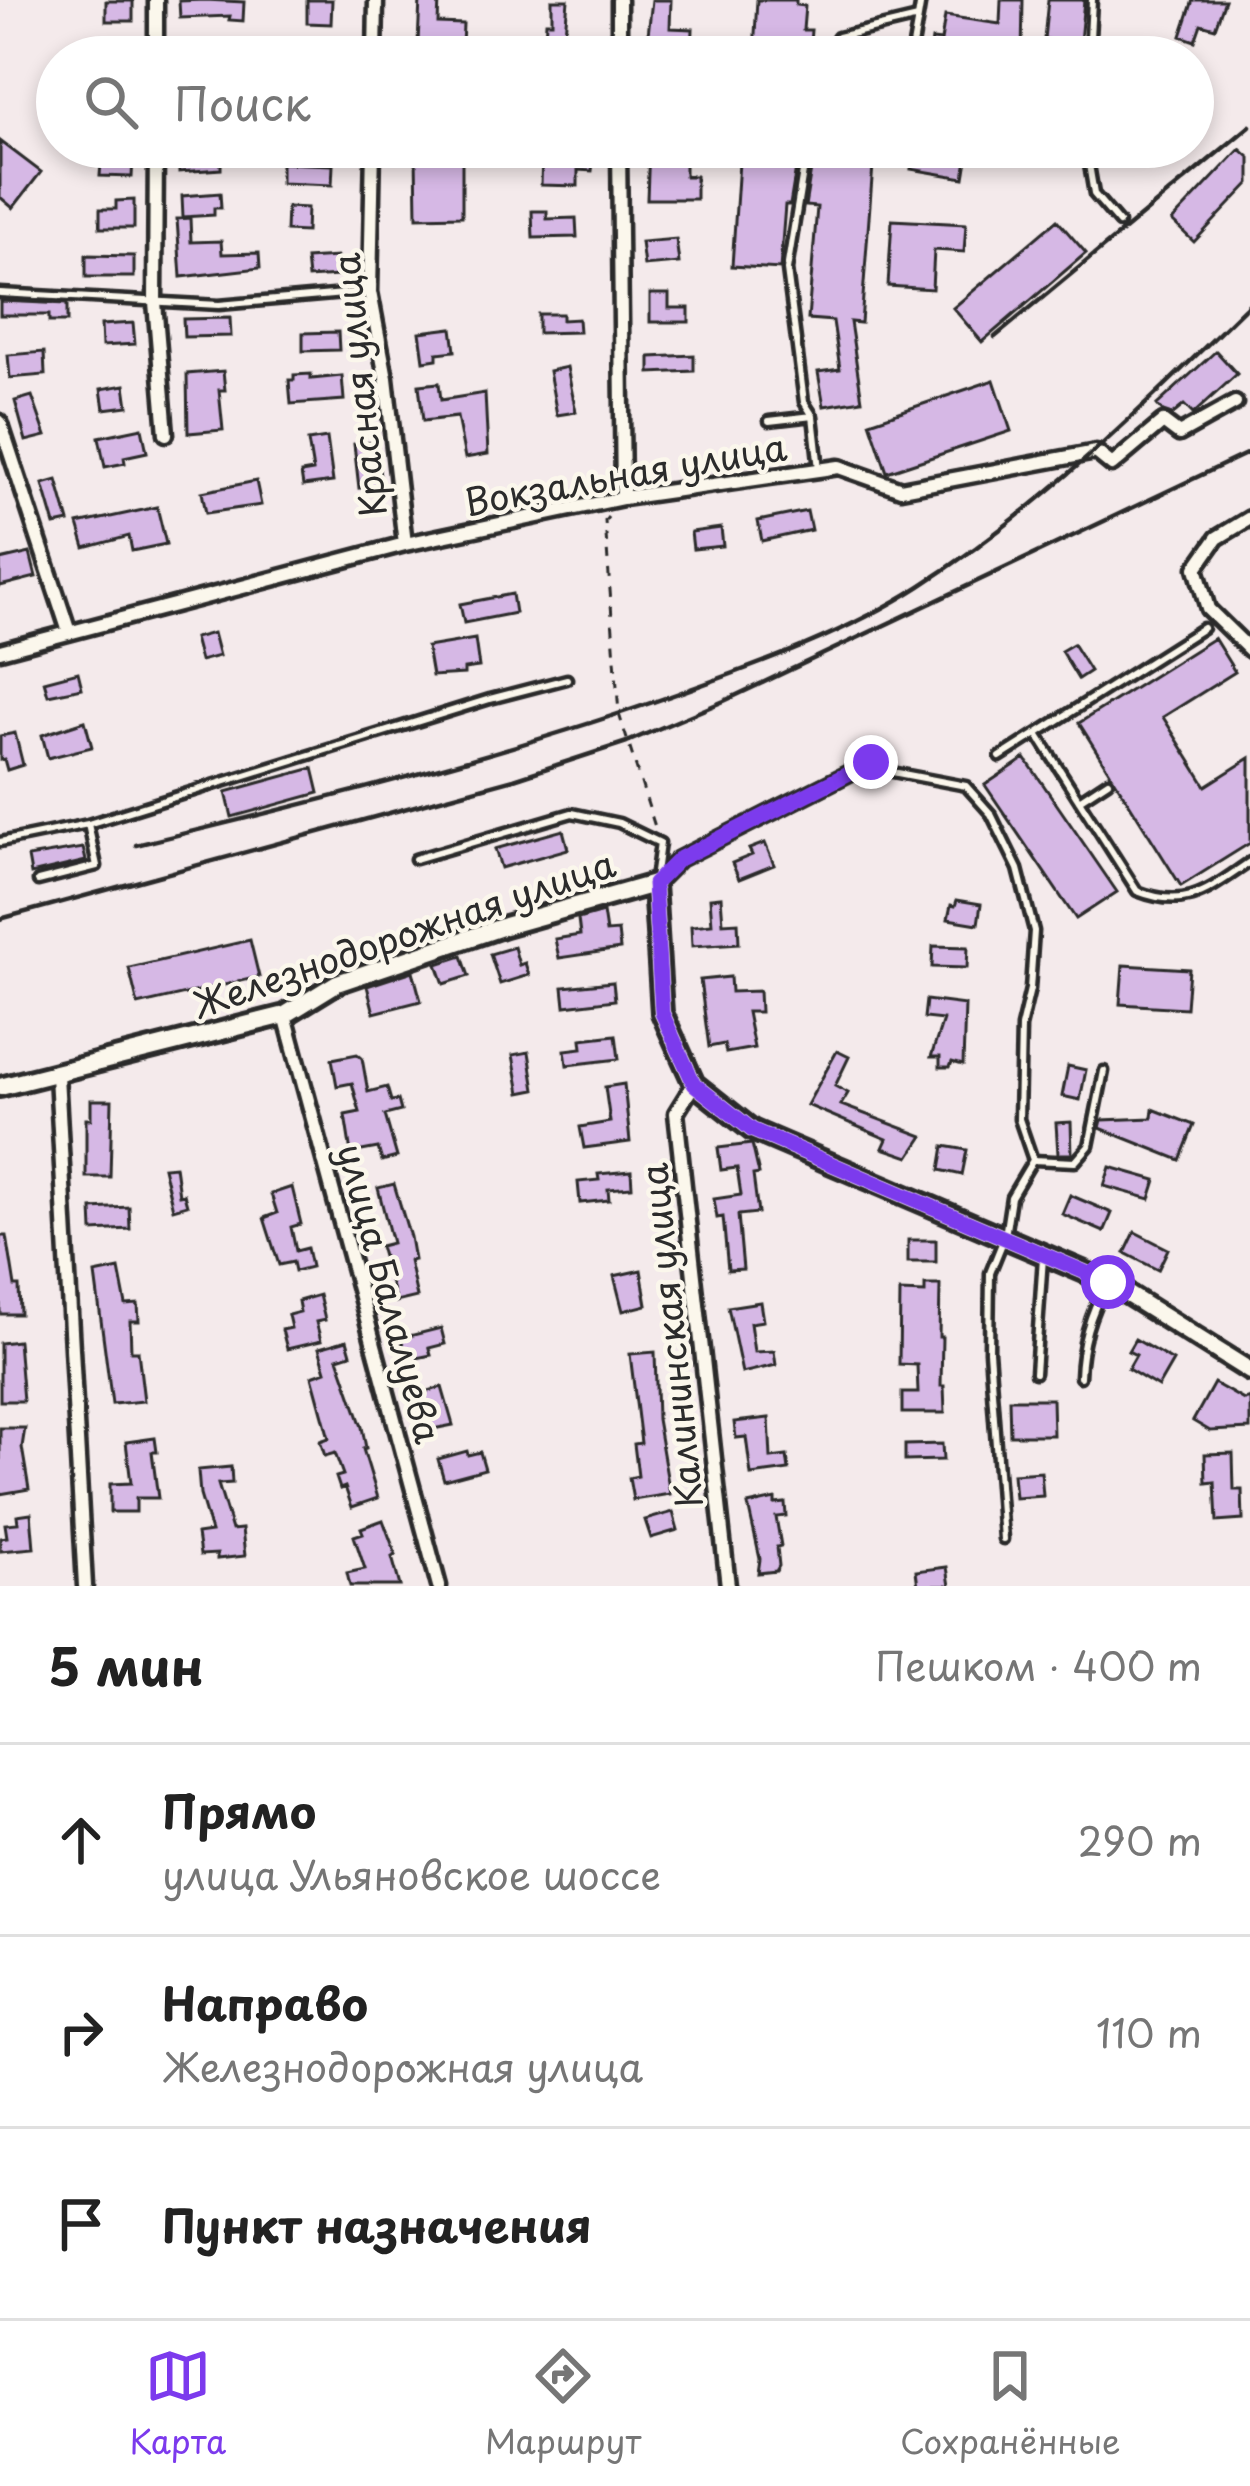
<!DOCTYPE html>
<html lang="ru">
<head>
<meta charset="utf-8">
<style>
	:root { --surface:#fff; --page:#f2f2f2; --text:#222; --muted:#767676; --line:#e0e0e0; --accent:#7c3aed }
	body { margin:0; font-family:"Playpen Sans",sans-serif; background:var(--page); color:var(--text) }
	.stop { position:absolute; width:36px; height:36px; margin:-27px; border:9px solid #7c3aed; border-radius:50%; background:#fff }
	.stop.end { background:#7c3aed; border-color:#fff; box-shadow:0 3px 12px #0008 }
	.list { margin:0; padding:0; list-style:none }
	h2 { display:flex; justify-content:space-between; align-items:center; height:156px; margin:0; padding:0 48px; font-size:51px }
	h2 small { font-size:39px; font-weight:400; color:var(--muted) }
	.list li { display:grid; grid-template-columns:78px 1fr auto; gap:36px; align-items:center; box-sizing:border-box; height:192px; padding:0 48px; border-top:3px solid var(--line) }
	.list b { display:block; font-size:45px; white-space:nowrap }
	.list p { margin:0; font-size:39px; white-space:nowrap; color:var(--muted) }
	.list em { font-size:39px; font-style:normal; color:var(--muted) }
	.icon { flex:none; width:66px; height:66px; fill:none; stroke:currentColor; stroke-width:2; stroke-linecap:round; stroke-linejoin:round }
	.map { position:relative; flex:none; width:1250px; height:1586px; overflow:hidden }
	.search { position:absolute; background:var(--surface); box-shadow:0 6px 18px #0003; left:36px; right:36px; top:36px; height:132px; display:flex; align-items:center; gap:30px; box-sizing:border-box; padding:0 42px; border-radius:66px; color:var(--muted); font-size:45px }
	.sheet { height:732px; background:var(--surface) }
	nav { display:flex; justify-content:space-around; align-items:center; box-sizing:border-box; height:168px; border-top:3px solid var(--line); background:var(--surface); font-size:33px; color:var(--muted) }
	nav a { display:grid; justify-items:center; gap:6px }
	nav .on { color:var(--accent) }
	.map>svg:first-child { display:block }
</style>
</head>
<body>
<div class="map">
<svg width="1250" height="1586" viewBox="0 0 1250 1586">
	<rect width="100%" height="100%" fill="#f4eaeb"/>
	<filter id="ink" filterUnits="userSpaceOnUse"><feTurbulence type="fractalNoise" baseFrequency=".00833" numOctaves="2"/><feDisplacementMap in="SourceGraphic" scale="24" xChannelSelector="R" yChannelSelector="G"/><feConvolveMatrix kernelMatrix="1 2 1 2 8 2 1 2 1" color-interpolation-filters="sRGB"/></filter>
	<g filter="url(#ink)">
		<path fill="#d6b8e5" stroke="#2b2b2b" stroke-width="3" d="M205 0 244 2 243 21 229 20 230 16 180 18 179 1Z
			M307 0H332L331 24 307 23Z
			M420 0H439L438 23 463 24 462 45 418 43Z
			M552 0H568L565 33 583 35 581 57 544 54 546 22H552Z
			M652 0H671L670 28 693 29 692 54 646 52Z
			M757 0H796V5L805 6 803 30H811L809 56 754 52Z
			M1001 0H1023L1022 56 929 57 932 40 941 41 945 16 1000 24Z
			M1048 0H1084L1080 42 1044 39Z
			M1193 0H1225L1215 28 1201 24 1195 41 1181 36Z
			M106 1H133V21H106Z
			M0 141 41 172 13 208 0 197Z
			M551 147 594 154 592 171 578 170V186L541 185 542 156 552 157Z
			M649 147H685V176H696V199H647Z
			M740 147H787L786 161 797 162 790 205H785L780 269 732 266Z
			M915 147H969L964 178 911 169Z
			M1240 149 1250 158V183L1194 242 1172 221Z
			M221 151V169L179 172V152Z
			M416 155H462V216L417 217Z
			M107 157 133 158 132 177 100 176 101 163H106Z
			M820 161 873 165 861 323 850 322 862 400 824 406 818 372 840 369 833 321 808 319 817 207 805 206 812 163Z
			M281 163 333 165 332 185 281 183Z
			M220 193 221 208H214V215L183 217 182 196Z
			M134 200V228H100V209H116V201Z
			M287 207 307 208 306 232 286 231Z
			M532 211H547V219L576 218 577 237 533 238Z
			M190 218 191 242 221 241 222 254 259 253 260 268 181 277 177 219Z
			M892 220 966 224 964 252 934 250 932 289 888 286Z
			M1057 220 1086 253 982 342 953 308Z
			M676 239 679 263 644 266 641 242Z
			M86 255 134 256V277H86Z
			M337 257 338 276 308 278 306 259Z
			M650 294H669V308H689V322H650Z
			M0 301 67 304V322H49V315H0Z
			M538 314H562V320L578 319 579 332 538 333Z
			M230 318 231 336 184 337 183 319Z
			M133 323 135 344 102 346 101 325Z
			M452 328 455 351 437 353V359L424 361 420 332Z
			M338 332 339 350 303 351V333Z
			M1216 351 1237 374 1193 414 1184 405 1172 415 1163 412 1157 405Z
			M44 352 45 375 10 378 8 355Z
			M694 355V371L650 373V357Z
			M567 367 576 412 557 415 549 371Z
			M223 371 225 390H219L223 430 188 433 187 374Z
			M311 374V379L342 376 344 400 291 404 289 380H294V375Z
			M994 380 1011 431 887 472 870 422Z
			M439 383 441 400 485 393 488 454 465 458 457 417 423 421 419 385Z
			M125 385 128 406 104 409 101 389Z
			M32 396 46 436 26 441 15 401Z
			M142 428 147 452 124 457 125 463 105 467 99 437Z
			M327 438 333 482 303 486 301 473 313 471 308 441Z
			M376 442 381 486 359 488 354 444Z
			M57 480 69 522 55 525 43 484Z
			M256 481 261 505 206 513 202 492Z
			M157 507 166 544 132 551 129 536 85 548 78 524Z
			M807 511 811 530 762 541 758 521Z
			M721 528 723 546 693 549 691 532Z
			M30 553 36 577 0 586V560Z
			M512 594 515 613 464 623 460 604Z
			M213 633 219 656 200 661 194 638Z
			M1214 638 1235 672 1163 717 1206 786 1250 758V843L1181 886 1079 723Z
			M475 639 479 667 464 669V674L432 676 427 647Z
			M1073 644 1090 671 1078 679 1061 651Z
			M78 672 82 688 48 695 44 681Z
			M85 721 92 747 48 758 42 735Z
			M15 733 23 765 7 770 4 759 0 760V736Z
			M1025 758 1117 892 1076 919 985 785Z
			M313 768 319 793 232 817 226 792Z
			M563 830 568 849 501 868 495 849Z
			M765 843 774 865 739 879 732 863 752 855 749 849Z
			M83 848 86 861 31 874 28 857Z
			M721 897 723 923 738 922 739 943 692 946 691 926 712 924 710 898Z
			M957 900 981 904 978 924 948 919 951 905 955 906Z
			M603 912 606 932 618 931 620 949 559 958 555 939 580 935 578 919Z
			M250 940 259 977 138 1005 129 968Z
			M933 946 968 947 967 968 932 967Z
			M514 947 519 965 525 963 529 975 500 984 490 954Z
			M462 956 469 976 444 984 437 964Z
			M1123 965 1189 969 1186 1008 1120 1004Z
			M413 971 421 1001 374 1013 367 986Z
			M730 977 731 992 759 991 760 1012H747L754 1048 726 1053 724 1044 709 1047 700 980Z
			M613 982 615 1000 565 1006 563 987Z
			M926 1000 965 1005 963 1065 952 1062 950 1067H940V1057H931L943 1020 924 1018Z
			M616 1035 619 1059 567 1065 565 1050 582 1048 581 1039Z
			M837 1051 849 1057 835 1086 848 1093 841 1105 923 1136 909 1157 883 1148 887 1139 807 1105Z
			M529 1052 535 1090 520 1093 513 1055Z
			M357 1054 362 1058 368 1092 387 1087 391 1101 398 1100 401 1111 385 1115 397 1157 382 1161 378 1148 351 1153 345 1115 360 1112 352 1083 337 1086 332 1059Z
			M1068 1066 1086 1070 1080 1100 1062 1096Z
			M624 1084 630 1142 584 1148 580 1127 610 1122 605 1087Z
			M91 1100H112L110 1177H86V1119H91Z
			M1153 1109 1194 1125 1180 1160 1100 1128 1102 1120 1152 1118Z
			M1071 1122 1072 1154H1058L1056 1123Z
			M752 1144 759 1174 753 1175 758 1213 738 1215 743 1269 728 1270 723 1217 717 1218 714 1199 741 1195 737 1168 721 1170 718 1148Z
			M944 1146 967 1150 962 1175 940 1170Z
			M175 1166 179 1195 184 1194 187 1205 173 1209 163 1167Z
			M1110 1167 1156 1180 1150 1199 1104 1186Z
			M631 1171 632 1187 608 1189 609 1200 580 1203 578 1182 599 1180 598 1174Z
			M394 1184 410 1237 414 1260 409 1261 417 1297 396 1302 380 1246 392 1243 378 1188Z
			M292 1187 301 1224 291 1227 296 1251 307 1248 311 1267 295 1271 293 1262 279 1265 264 1218 277 1213 271 1194Z
			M1070 1195 1112 1213 1104 1232 1062 1214Z
			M129 1207 130 1229 93 1231 92 1209Z
			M1135 1232 1168 1249 1158 1270 1125 1253Z
			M0 1236H7L15 1286H19L20 1314H0Z
			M908 1240H936V1262H908Z
			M119 1269 126 1305 138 1304 139 1321H130L131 1351H138L144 1401 112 1404 95 1274Z
			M641 1270 647 1305 623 1311 614 1276Z
			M925 1285H940L939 1337H942L941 1386H944L945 1413H902V1393H918L917 1365 899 1364 900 1292 925 1293Z
			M319 1295 325 1320 316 1322 321 1341 287 1349 282 1330 291 1328 288 1315 300 1312 298 1301Z
			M760 1302 763 1321 750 1323 754 1352 774 1351 776 1365 742 1373 728 1307Z
			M441 1328 445 1344 429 1348 431 1355 407 1360 401 1338Z
			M1135 1339 1173 1361 1158 1387 1128 1369 1136 1355 1128 1351Z
			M347 1340 351 1354 338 1358 362 1427 366 1448 363 1449 378 1498 352 1507 345 1487 340 1489 336 1477 343 1475 335 1453 325 1456 320 1441 329 1438 312 1376 326 1371 319 1348Z
			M18 1341 23 1401H0V1343Z
			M655 1352 657 1419 670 1494 633 1500 629 1478 638 1476 634 1444 641 1443 630 1354Z
			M1214 1383 1244 1400 1250 1398V1429L1210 1431 1193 1421Z
			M442 1387 453 1425 428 1430 419 1394Z
			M1009 1399H1052L1053 1435H1010Z
			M769 1418 771 1458 787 1456 789 1470 751 1475 746 1437 736 1438 734 1422Z
			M0 1428H25L22 1447 29 1489 0 1494Z
			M155 1438 157 1452H152L158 1498H136V1512H110V1484L131 1483 126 1442Z
			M942 1444 943 1460 905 1461V1445Z
			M467 1451 468 1455 480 1452 485 1469 444 1480 438 1459Z
			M1233 1453 1234 1490H1242L1243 1520 1217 1522 1215 1482 1206 1483 1205 1454Z
			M231 1467 232 1483 218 1484 232 1530 242 1529 245 1556 217 1559V1554L200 1555 197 1534 211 1532 200 1495 198 1470Z
			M1041 1472 1043 1496 1015 1498 1013 1474Z
			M775 1499V1504L785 1503 786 1516 776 1517 781 1546 777 1547 779 1566 776 1571 758 1573 760 1559 748 1505Z
			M673 1512 678 1530 651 1538 645 1520Z
			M31 1513 34 1548 0 1551V1538L7 1537 5 1524 18 1523 17 1515Z
			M383 1520 396 1555 392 1557 400 1586H350L347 1573 365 1569 354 1536 363 1533 361 1528Z
			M947 1567 950 1586H918L916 1571Z"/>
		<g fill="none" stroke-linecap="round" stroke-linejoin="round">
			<g stroke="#2b2b2b" stroke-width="15">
				<path id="lane" d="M824 57 838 37 918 18 921 0
					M911 57 918 18
					M1089 57 1092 0
					M807 147 787 270 804 402 813 416 819 469
					M1086 147 1094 194 1119 223
					M0 293 219 305 367 292
					M769 421 813 416
					M1037 734 1137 891C1188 911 1209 889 1250 862
					M1000 757 1203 628
					M887 771 966 786 991 814 1018 869 1034 931 1030 989 1021 1027 1019 1119 1033 1160 1075 1162 1089 1146 1104 1071
					M1079 800 1108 781
					M0 842 88 824 490 699 567 679
					M415 859 572 813 619 823 660 843 655 880
					M38 881 97 866 88 824
					M1035 1373 1043 1257
					M1080 1377C1081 1344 1089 1315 1106 1285
					M1003 1539 989 1351 990 1273 1005 1236 1011 1197 1033 1160"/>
			</g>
			<g stroke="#2b2b2b" stroke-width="21">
				<path id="street" d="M156 57V0
					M375 57 376 0
					M619 57V0
					M156 147 155 302 166 434
					M373 147 370 292 386 378 405 544
					M619 147 623 498
					M0 422 69 632
					M1250 518 1217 538 1196 568 1208 609 1250 650
					M0 651 405 544 623 498 839 467 901 489 1096 452 1112 465 1163 422 1179 434 1235 403
					M654 884 679 859 871 762
					M285 1015 439 1586
					M57 1075 85 1586
					M694 1084 676 1113 728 1586"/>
			</g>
			<g stroke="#2b2b2b" stroke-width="26">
				<path id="secondary" d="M0 1087 285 1015 337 983 505 926 654 884 662 1013 694 1084 752 1130 1108 1282 1250 1371"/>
			</g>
			<path stroke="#2b2b2b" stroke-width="3" stroke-dasharray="9 9" stroke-linecap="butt" d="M608 517 605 521 619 714 656 830"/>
			<use href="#lane" stroke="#fbf7ec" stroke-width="6"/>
			<use href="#street" stroke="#fbf7ec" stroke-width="12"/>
			<use href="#secondary" stroke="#fbf7ec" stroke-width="16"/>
			<path stroke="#2b2b2b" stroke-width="4.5" d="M995 337 1250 126
				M136 845C319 801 502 756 679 693 760 664 847 633 920 586 1042 508 1147 404 1250 303
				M0 919 514 779 627 742 724 701 1250 452"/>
		</g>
	</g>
	<g fill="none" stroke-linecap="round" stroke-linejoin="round" filter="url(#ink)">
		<path stroke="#7c3aed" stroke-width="15" d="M871 762 679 859 654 884 662 1013 694 1084 752 1130 1108 1282"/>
	</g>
	<g text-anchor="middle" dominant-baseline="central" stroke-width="9" stroke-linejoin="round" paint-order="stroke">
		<g font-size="36" fill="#2b2b2b" stroke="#fbf7ec">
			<text transform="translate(358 385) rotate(-96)">Красная улица</text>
			<text transform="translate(625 473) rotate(-10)">Вокзальная улица</text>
			<text transform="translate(403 933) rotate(-19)">Железнодорожная улица</text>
			<text transform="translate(391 1293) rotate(75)">улица Балалуева</text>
			<text transform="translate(670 1336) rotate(-96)">Калининская улица</text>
		</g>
	</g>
</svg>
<div class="stop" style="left:1108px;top:1282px"></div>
<div class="stop end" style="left:871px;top:762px"></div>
<div class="search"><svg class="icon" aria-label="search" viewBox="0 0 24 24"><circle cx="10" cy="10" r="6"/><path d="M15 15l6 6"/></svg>Поиск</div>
</div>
<section class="sheet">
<h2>5 мин<small>Пешком · 400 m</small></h2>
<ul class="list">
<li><svg class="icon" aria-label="ahead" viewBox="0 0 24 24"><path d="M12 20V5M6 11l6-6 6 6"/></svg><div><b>Прямо</b><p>улица Ульяновское шоссе</p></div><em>290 m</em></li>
<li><svg class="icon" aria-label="right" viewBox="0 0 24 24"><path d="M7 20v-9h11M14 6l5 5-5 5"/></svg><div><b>Направо</b><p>Железнодорожная улица</p></div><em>110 m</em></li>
<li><svg class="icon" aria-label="arrive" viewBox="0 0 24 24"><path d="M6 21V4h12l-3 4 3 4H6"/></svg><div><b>Пункт назначения</b></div></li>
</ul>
</section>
<nav>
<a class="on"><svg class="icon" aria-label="map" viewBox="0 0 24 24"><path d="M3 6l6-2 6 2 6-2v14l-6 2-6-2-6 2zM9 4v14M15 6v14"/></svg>Карта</a>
<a><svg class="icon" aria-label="directions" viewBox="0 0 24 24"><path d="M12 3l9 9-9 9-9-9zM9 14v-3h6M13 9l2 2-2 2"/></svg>Маршрут</a>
<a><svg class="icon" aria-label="saved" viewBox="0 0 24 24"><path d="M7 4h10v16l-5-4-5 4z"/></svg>Сохранённые</a>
</nav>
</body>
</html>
